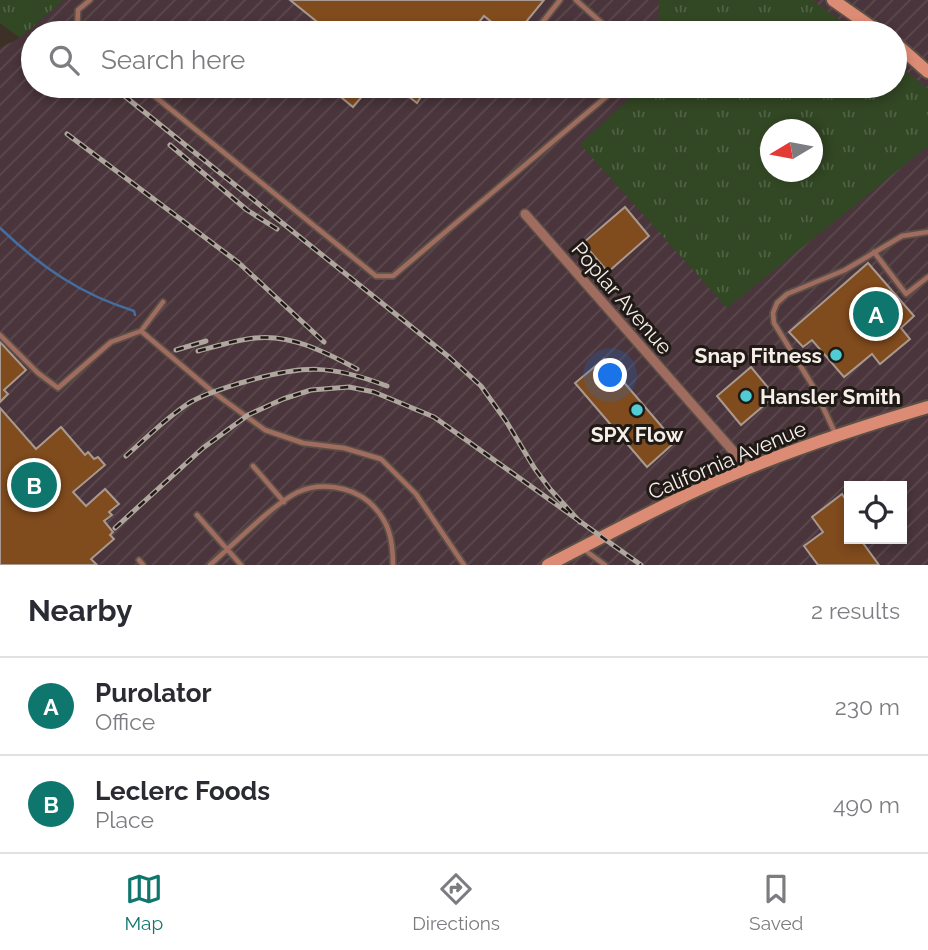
<!DOCTYPE html>
<html lang="en">
<head>
<meta charset="utf-8">
<style>
	:root { --surface:#fff; --page:#f7f7f7; --text:#2b2b33; --muted:#7c7c81; --line:#e1e1e2; --accent:#0f766e }
	body { margin:0; font-family:Raleway,sans-serif; background:var(--page); color:var(--text) }
	.controls { position:absolute; right:21px; bottom:21px; display:grid; overflow:hidden; border-radius:0px; box-shadow:0 4px 10px #0003 }
	.controls button { width:63px; height:63px; display:grid; place-items:center; padding:0; border:0; border-bottom:2px solid var(--line); background:var(--surface); color:var(--text); font:35px sans-serif }
	.compass { position:absolute; left:760px; top:119px; width:63px; height:63px; border-radius:50%; background:var(--surface); box-shadow:0 4px 10px #0003; rotate:260deg }
	.you { position:absolute; left:611px; top:376px; width:24px; height:24px; margin:-18px; border:5px solid #fff; border-radius:50%; background:#1a73e8; box-shadow:0 0 0 10px #1a73e833 }
	.badge { display:grid; place-items:center; width:46px; height:46px; border-radius:50%; background:var(--accent); color:#fff; font-size:23px; font-weight:700 }
	.pin { position:absolute; translate:-50% -50%; border:4px solid #fff; box-shadow:0 2px 7px #0006 }
	.list { margin:0; padding:0; list-style:none }
	h2 { display:flex; justify-content:space-between; align-items:center; height:91px; margin:0; padding:0 28px; font-size:30px }
	h2 small { font-size:23px; font-weight:400; color:var(--muted) }
	.list li { display:grid; grid-template-columns:46px 1fr auto; gap:21px; align-items:center; box-sizing:border-box; height:98px; padding:0 28px; border-top:2px solid var(--line) }
	.list b { display:block; font-size:26px; white-space:nowrap }
	.list p { margin:0; font-size:23px; white-space:nowrap; color:var(--muted) }
	.list em { font-size:23px; font-style:normal; color:var(--muted) }
	.icon { flex:none; width:38px; height:38px; fill:none; stroke:currentColor; stroke-width:2; stroke-linecap:round; stroke-linejoin:round }
	.map { position:relative; flex:none; width:928px; height:565px; overflow:hidden }
	.search { position:absolute; background:var(--surface); box-shadow:0 4px 10px #0003; left:21px; right:21px; top:21px; height:77px; display:flex; align-items:center; gap:18px; box-sizing:border-box; padding:0 24px; border-radius:38px; color:var(--muted); font-size:26px }
	.sheet { height:287px; background:var(--surface) }
	nav { display:flex; justify-content:space-around; align-items:center; box-sizing:border-box; height:98px; border-top:2px solid var(--line); background:var(--surface); font-size:19px; color:var(--muted) }
	nav a { display:grid; justify-items:center; gap:4px }
	nav .on { color:var(--accent) }
	.map>svg:first-child { display:block }
</style>
</head>
<body>
<div class="map">
<svg width="928" height="565" viewBox="0 0 928 565">
	<defs>
		<pattern id="industrial-furrows" width="10" height="10" patternUnits="userSpaceOnUse" patternTransform="scale(1.75)"><rect width="10" height="10" fill="#49353b"/><path d="M-1 1l2-2M0 10L10 0M9 11l2-2" fill="none" stroke="#5b494e"/></pattern>
		<pattern id="grass-tufts" width="24" height="20" patternUnits="userSpaceOnUse" patternTransform="scale(1.75)"><rect width="24" height="20" fill="#324724"/><path d="M3 7l-1-3M5 7V3M7 7l1-3M15 17l-1-3M17 17v-4M19 17l1-3" fill="none" stroke="#506244"/></pattern>
	</defs>
	<rect width="100%" height="100%" fill="#3d3127"/>
	<path fill="url(#industrial-furrows)" fill-rule="evenodd" d="M63 0H928V565H0V48L20 38ZM33 33H895V86H33ZM771 130H813V172H771ZM849 486H902V539H849Z"/>
	<path fill="url(#grass-tufts)" fill-rule="evenodd" d="M0 0H63L20 38 0 23Z
		M659 0H812L858 33H658Z
		M895 62 928 89V146L727 308 580 144 643 86H895ZM771 130H813V172H771Z"/>
	<g fill="none" stroke-linecap="round" stroke-linejoin="round">
		<path stroke="#446ea1" stroke-width="2.5" d="M0 228C41 267 80 294 134 311L135 315"/>
	</g>
	<path fill="#804b1d" stroke="#a9998e" stroke-width="2" d="M290 0H544L517 33H511L500 24 498 27 484 16 470 33H331Z
		M341 86H371L353 107 336 93Z
		M395 86H428L417 103Z
		M625 207 649 236 608 272 583 243Z
		M868 263 914 316 901 328 910 339 880 364 872 354 844 377 812 340 803 347 789 332Z
		M0 342 26 370 4 390 8 394 0 402Z
		M604 359 675 442 647 467 575 383Z
		M751 367 775 396 741 425 717 396Z
		M0 408 36 449 61 427 85 455 88 452 94 459 98 457 105 465 73 492 86 506 105 489 119 504 109 512 112 515 104 521 113 532 110 535 114 539 91 559 97 565H0Z
		M842 494 849 505V513L845 517 849 524V539H860L879 565H818L804 546 823 532 812 517Z"/>
	<g fill="none" stroke-linecap="round" stroke-linejoin="round">
		<g stroke="#5b4f46" stroke-width="8">
			<path id="lane" d="M576 0 613 33
				M77 33 78 10 90 0
				M534 33 560 0
				M142 86 376 276H393L619 86
				M874 252 906 294 928 277
				M141 331 163 302
				M0 335 38 373 58 388 111 342 141 331 213 392 265 430 303 443 344 448 381 459 416 494 464 565
				M836 435 814 388 774 323 773 313 777 303 787 294 845 270 902 236 928 232
				M253 466 284 502
				M197 515 241 565
				M582 548 605 565
				M139 560 143 565
				M210 565C233 545 272 505 298 492 320 482 350 486 369 502 389 520 393 539 393 565"/>
		</g>
		<g stroke="#5b4f46" stroke-width="12">
			<path id="street" d="M525 214 748 468"/>
		</g>
		<g stroke="#5b4f46" stroke-width="16">
			<path id="secondary" d="M833 0 880 33
				M895 43 928 72
				M548 565C613 532 678 496 746 469 805 445 867 425 928 407"/>
		</g>
		<use href="#lane" stroke="#9f6c5f" stroke-width="4.5"/>
		<use href="#street" stroke="#9f6c5f" stroke-width="9"/>
		<use href="#secondary" stroke="#dc8b75" stroke-width="12"/>
		<g stroke="#afa69e" stroke-width="5">
			<path id="rail" d="M112 86 449 357 481 386 506 421 535 469 550 489 580 522
				M67 134 239 263 324 342
				M170 145 247 210 277 229
				M176 350 206 341
				M198 351C217 346 236 340 255 338 292 334 327 353 357 369
				M126 456C146 438 166 418 189 403 206 393 225 388 244 382 303 365 329 364 387 386
				M115 528 203 448 248 415 283 399 311 390 349 387 374 392 434 417 641 565"/>
		</g>
		<use href="#rail" stroke="#201a16" stroke-width="2.5" stroke-dasharray="8" stroke-linecap="butt"/>
	</g>
	<g fill="#51ccd3" stroke="#201a16" stroke-width="2.5">
		<circle cx="836" cy="355" r="7"/>
		<circle cx="746" cy="396" r="7"/>
		<circle cx="637" cy="410" r="7"/>
	</g>
	<g text-anchor="middle" dominant-baseline="central" stroke-width="6" stroke-linejoin="round" paint-order="stroke">
		<g font-size="21" fill="#f6eee8" stroke="#201a16">
			<text transform="translate(622 298) rotate(49)">Poplar Avenue</text>
			<text transform="translate(727 460) rotate(-23)">California Avenue</text>
		</g>
		<g font-size="21" font-weight="bold" fill="#f6eee8" stroke="#201a16" text-anchor="end">
			<text x="822" y="355">Snap Fitness</text>
			<text x="760" y="396" text-anchor="start">Hansler Smith</text>
			<text x="637" y="434" text-anchor="middle">SPX Flow</text>
		</g>
	</g>
</svg>
<div class="controls">
<button><svg class="icon" aria-label="locate" viewBox="0 0 24 24"><circle cx="12" cy="12" r="6"/><path d="M12 2v4M12 18v4M2 12h4M18 12h4"/></svg></button>
</div>
<svg class="compass" viewBox="-18 -18 36 36"><path d="M0-13l5 13h-10z" fill="#e53935"/><path d="M0 13l5-13h-10z" fill="#7c7c81"/></svg>
<div class="you"></div>
<div class="pin badge" style="left:876px;top:314px">A</div>
<div class="pin badge" style="left:34px;top:485px">B</div>
<div class="search"><svg class="icon" aria-label="search" viewBox="0 0 24 24"><circle cx="10" cy="10" r="6"/><path d="M15 15l6 6"/></svg>Search here</div>
</div>
<section class="sheet">
<h2>Nearby<small>2 results</small></h2>
<ul class="list">
<li><span class="badge">A</span><div><b>Purolator</b><p>Office</p></div><em>230 m</em></li>
<li><span class="badge">B</span><div><b>Leclerc Foods</b><p>Place</p></div><em>490 m</em></li>
</ul>
</section>
<nav>
<a class="on"><svg class="icon" aria-label="map" viewBox="0 0 24 24"><path d="M3 6l6-2 6 2 6-2v14l-6 2-6-2-6 2zM9 4v14M15 6v14"/></svg>Map</a>
<a><svg class="icon" aria-label="directions" viewBox="0 0 24 24"><path d="M12 3l9 9-9 9-9-9zM9 14v-3h6M13 9l2 2-2 2"/></svg>Directions</a>
<a><svg class="icon" aria-label="saved" viewBox="0 0 24 24"><path d="M7 4h10v16l-5-4-5 4z"/></svg>Saved</a>
</nav>
</body>
</html>
